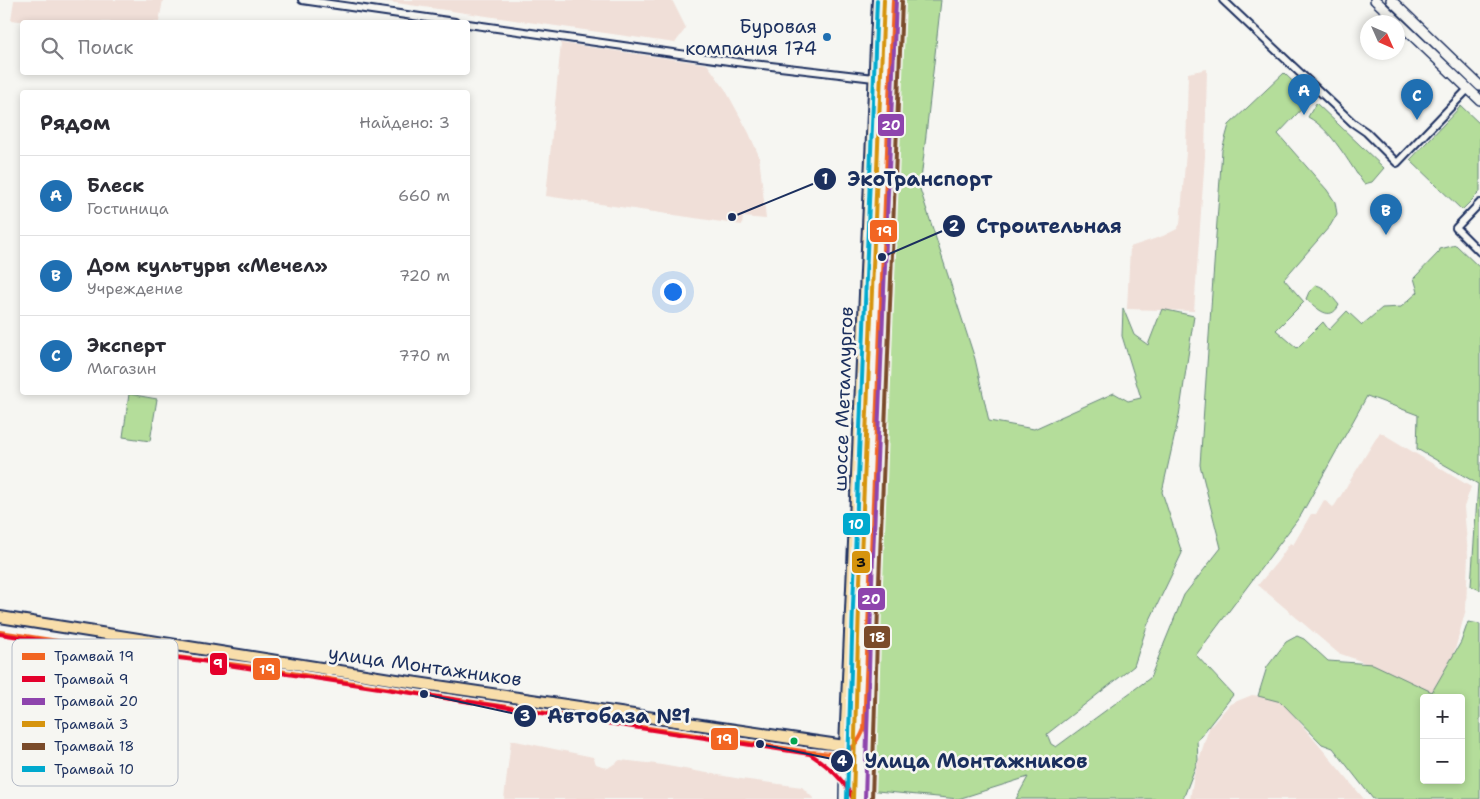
<!DOCTYPE html>
<html lang="ru">
<head>
<meta charset="utf-8">
<style>
	:root { --surface:#fff; --page:#f2f2f3; --text:#2b2b33; --muted:#7c7c81; --line:#e1e1e2; --accent:#1f6fb2 }
	body { margin:0; font-family:"Shantell Sans",sans-serif; background:var(--page); color:var(--text) }
	.controls { position:absolute; right:15px; bottom:15px; display:grid; overflow:hidden; border-radius:5px; box-shadow:0 2px 8px #0003 }
	.controls button { width:45px; height:45px; display:grid; place-items:center; padding:0; border:0; border-bottom:1px solid var(--line); background:var(--surface); color:var(--text); font:25px sans-serif }
	.compass { position:absolute; left:1360px; top:15px; width:45px; height:45px; border-radius:50%; background:var(--surface); box-shadow:0 2px 8px #0003; rotate:135deg }
	.you { position:absolute; left:672px; top:291px; width:18px; height:18px; margin:-12px; border:4px solid #fff; border-radius:50%; background:#1a73e8; box-shadow:0 0 0 8px #1a73e833 }
	.badge { display:grid; place-items:center; width:32px; height:32px; border-radius:50%; background:var(--accent); color:#fff; font-size:16px; font-weight:700 }
	.pin { position:absolute; translate:-50% -41px; filter:drop-shadow(0 1px 2px #0008) }
	.pin::after { content:''; position:absolute; top:26px; width:18px; height:15px; background:inherit; clip-path:polygon(0 0,100% 0,50% 100%) }
	.list { margin:0; padding:0; list-style:none }
	h2 { display:flex; justify-content:space-between; align-items:center; height:65px; margin:0; padding:0 20px; font-size:21px }
	h2 small { font-size:16px; font-weight:400; color:var(--muted) }
	.list li { display:grid; grid-template-columns:32px 1fr auto; gap:15px; align-items:center; box-sizing:border-box; height:80px; padding:0 20px; border-top:1px solid var(--line) }
	.list b { display:block; font-size:19px; white-space:nowrap }
	.list p { margin:0; font-size:16px; white-space:nowrap; color:var(--muted) }
	.list em { font-size:16px; font-style:normal; color:var(--muted) }
	.icon { flex:none; width:28px; height:28px; fill:none; stroke:currentColor; stroke-width:2; stroke-linecap:round; stroke-linejoin:round }
	.map { position:relative; flex:none; width:1480px; height:799px; overflow:hidden }
	.search { position:absolute; background:var(--surface); box-shadow:0 2px 8px #0003; left:20px; top:20px; width:450px; height:55px; display:flex; align-items:center; gap:12px; box-sizing:border-box; padding:0 18px; border-radius:5px; color:var(--muted); font-size:19px }
	.panel { position:absolute; background:var(--surface); box-shadow:0 2px 8px #0003; left:20px; top:90px; width:450px; height:305px; border-radius:5px }
	.map>svg:first-child { display:block }
</style>
</head>
<body>
<div class="map">
<svg width="1480" height="799" viewBox="0 0 1480 799">
	<rect width="100%" height="100%" fill="#f6f6f2"/>
	<filter id="ink" filterUnits="userSpaceOnUse"><feTurbulence type="fractalNoise" baseFrequency=".02" numOctaves="2"/><feDisplacementMap in="SourceGraphic" scale="10" xChannelSelector="R" yChannelSelector="G"/><feConvolveMatrix kernelMatrix="1 2 1 2 8 2 1 2 1" color-interpolation-filters="sRGB"/></filter>
	<g filter="url(#ink)">
		<path fill="#f0dfd8" d="M14 0H163L159 22H29L11 20Z
			M375 0H672L686 28 675 43Z
			M561 43 707 64 725 89 749 133 759 156 766 219 743 217 742 225 546 196Z
			M1207 69 1205 156 1194 311 1127 309 1130 247 1163 236 1177 229 1180 224 1186 152 1188 73Z
			M1380 432 1471 487 1464 507 1468 555 1466 609 1442 698H1435L1358 660 1338 653 1258 585 1278 561 1290 543 1293 545 1311 514H1316L1324 500 1333 507 1335 505Z
			M1252 695 1280 699 1364 799H1190L1194 775 1209 728 1230 704Z
			M511 740 593 757 596 764 608 768 620 760 656 764 741 779 802 787 814 799H504Z"/>
		<path fill="#b4dd9a" stroke="#68867c" fill-rule="evenodd" d="M897 0H941L920 189 975 359 989 421 1034 429 1114 393 1128 401 1141 398 1122 336 1123 308 1134 335 1148 345 1162 309 1194 316 1179 416 1162 492 1182 553 1147 626 1134 666 1047 734 1051 744 1056 747 1150 678 1184 595 1221 548 1200 465 1222 150 1229 125 1284 73 1311 99 1278 134 1327 190 1335 202 1337 214 1330 226 1284 279 1304 302 1276 330 1297 348 1323 322 1329 330 1347 311 1362 325 1382 308 1401 307 1418 292 1414 278 1439 252 1440 249 1456 245 1480 268V590L1471 586 1478 484 1417 449 1418 415 1367 396 1301 515 1196 655 1233 695 1197 741 1198 760 1183 799H1016L1028 777 958 799 867 790Z
			M1316 103 1384 168 1372 182 1364 184C1348 162 1332 130 1308 117Z
			M1461 106 1480 124V192L1462 210 1410 160Z
			M1316 285C1326 287 1332 297 1339 305 1330 323 1317 308 1306 299L1309 292Z
			M129 394 157 399 150 441 123 437Z
			M1468 622 1480 624V799H1373L1333 748 1322 744 1281 702 1258 696 1267 667 1286 642 1297 636 1304 639 1328 661 1373 664 1432 692 1461 642ZM1424 698H1461V780H1424Z"/>
		<g fill="none" stroke-linecap="round" stroke-linejoin="round">
			<g stroke="#1b2f5e" stroke-width="10">
				<path id="street" d="M302 0 455 22
					M1223 0 1353 123 1366 132 1397 163 1468 89
					M468 24 736 62 874 78
					M1480 203 1456 228 1480 252"/>
			</g>
			<g stroke="#1b2f5e" stroke-width="12">
				<path id="secondary" d="M1375 0 1480 100
					M1391 0 1480 86
					M844 799 845 746"/>
			</g>
			<g stroke="#1b2f5e" stroke-width="14">
				<path id="primary" d="M0 617 390 679 845 746 878 0"/>
			</g>
			<use href="#street" stroke="#f6f6f2" stroke-width="6"/>
			<use href="#secondary" stroke="#f6f6f2" stroke-width="9"/>
			<use href="#primary" stroke="#f8deab" stroke-width="10"/>
			<g stroke="#f6f6f2" stroke-width="8">
				<path id="tram-1" d="M0 632 77 644 261 668 440 697 810 752C837 755 853 758 864 729L893 0"/>
			</g>
			<g stroke="#f6f6f2" stroke-width="8">
				<path id="tram-2" d="M0 634 86 647 195 660 810 754C828 766 844 779 853 799"/>
			</g>
			<g stroke="#f6f6f2" stroke-width="8">
				<path id="tram-3" d="M865 799 871 606 896 0"/>
			</g>
			<g stroke="#f6f6f2" stroke-width="8">
				<path id="tram-4" d="M853 799 859 606 884 0"/>
			</g>
			<g stroke="#f6f6f2" stroke-width="8">
				<path id="tram-5" d="M872 799 878 607 902 1"/>
			</g>
			<g stroke="#f6f6f2" stroke-width="8">
				<path id="tram-6" d="M847 799 853 606 877 0"/>
			</g>
			<use href="#tram-1" stroke="#f26522" stroke-width="4"/>
			<use href="#tram-2" stroke="#e4002b" stroke-width="4"/>
			<use href="#tram-3" stroke="#8e44ad" stroke-width="4"/>
			<use href="#tram-4" stroke="#d6940e" stroke-width="4"/>
			<use href="#tram-5" stroke="#7a4b2a" stroke-width="4"/>
			<use href="#tram-6" stroke="#00a9ce" stroke-width="4"/>
		</g>
	</g>
	<circle fill="#1f6fb2" stroke="#f6f6f2" stroke-width="2" cx="827" cy="37" r="5"/>
	<circle fill="#00a651" stroke="#f6f6f2" stroke-width="2" cx="794" cy="741" r="4.5"/>
	<g text-anchor="middle" dominant-baseline="central" stroke-width="5" stroke-linejoin="round" paint-order="stroke">
		<g font-size="19" fill="#1b2f5e" stroke="#f6f6f2" text-anchor="end">
			<text x="817" y="26">Буровая<tspan x="817" dy="22">компания 174</tspan></text>
		</g>
		<g font-size="19" fill="#1b2f5e" stroke="#f6f6f2">
			<text transform="translate(843 399) rotate(-88)">шоссе Металлургов</text>
			<text transform="translate(425 666) rotate(8)">улица Монтажников</text>
		</g>
	</g>
	<rect x="12" y="639" width="166" height="147" rx="8" fill="#f6f6f2" stroke="#b4bac6" stroke-width="1"/>
	<rect x="22" y="653" width="23" height="7" fill="#f26522"/>
	<rect x="22" y="676" width="23" height="6" fill="#e4002b"/>
	<rect x="22" y="698" width="23" height="7" fill="#8e44ad"/>
	<rect x="22" y="721" width="23" height="6" fill="#d6940e"/>
	<rect x="22" y="743" width="23" height="7" fill="#7a4b2a"/>
	<rect x="22" y="766" width="23" height="6" fill="#00a9ce"/>
	<g font-size="14" fill="#1b2f5e">
		<text x="54" y="661">Трамвай 19</text>
		<text x="54" y="684">Трамвай 9</text>
		<text x="54" y="706">Трамвай 20</text>
		<text x="54" y="729">Трамвай 3</text>
		<text x="54" y="751">Трамвай 18</text>
		<text x="54" y="774">Трамвай 10</text>
	</g>
	<path fill="none" stroke="#1b2f5e" stroke-width="2" d="M732 217L825 179M882 257L954 226M424 694L525 716M760 744L842 761"/>
	<g fill="#1b2f5e" stroke="#f6f6f2" stroke-width="2">
		<circle cx="732" cy="217" r="5"/>
		<circle cx="882" cy="257" r="5"/>
		<circle cx="424" cy="694" r="5"/>
		<circle cx="760" cy="744" r="5"/>
		<circle cx="825" cy="179" r="12"/>
		<circle cx="954" cy="226" r="12"/>
		<circle cx="525" cy="716" r="12"/>
		<circle cx="842" cy="761" r="12"/>
	</g>
	<g font-size="15" text-anchor="middle" font-weight="bold" fill="#fff">
		<text x="825" y="184">1</text>
		<text x="954" y="231">2</text>
		<text x="525" y="721">3</text>
		<text x="842" y="766">4</text>
	</g>
	<g font-size="20" text-anchor="middle" font-weight="bold" fill="#1b2f5e" stroke="#f6f6f2" stroke-width="5" stroke-linejoin="round" paint-order="stroke">
		<text x="920" y="186">ЭкоТранспорт</text>
		<text x="1049" y="233">Строительная</text>
		<text x="619" y="723">Автобаза №1</text>
		<text x="976" y="768">Улица Монтажников</text>
	</g>
	<g stroke="#f6f6f2" stroke-width="2">
		<rect x="877" y="113" width="28" height="24" rx="5" fill="#8e44ad"/>
		<rect x="869" y="219" width="29" height="24" rx="5" fill="#f26522"/>
		<rect x="842" y="512" width="29" height="24" rx="5" fill="#00a9ce"/>
		<rect x="851" y="550" width="20" height="24" rx="5" fill="#d6940e"/>
		<rect x="857" y="587" width="29" height="24" rx="5" fill="#8e44ad"/>
		<rect x="863" y="625" width="28" height="24" rx="5" fill="#7a4b2a"/>
		<rect x="209" y="652" width="19" height="24" rx="5" fill="#e4002b"/>
		<rect x="252" y="657" width="29" height="24" rx="5" fill="#f26522"/>
		<rect x="710" y="727" width="29" height="24" rx="5" fill="#f26522"/>
	</g>
	<g font-size="14" text-anchor="middle" font-weight="bold" fill="#fff">
		<text x="891" y="130">20</text>
		<text x="884" y="236">19</text>
		<text x="856" y="529">10</text>
		<text x="871" y="604">20</text>
		<text x="877" y="642">18</text>
		<text x="218" y="668">9</text>
		<text x="267" y="674">19</text>
		<text x="724" y="744">19</text>
	</g>
	<g font-size="14" text-anchor="middle" font-weight="bold" fill="#111">
		<text x="861" y="567">3</text>
	</g>
</svg>
<div class="controls">
<button>+</button>
<button>−</button>
</div>
<svg class="compass" viewBox="-18 -18 36 36"><path d="M0-13l5 13h-10z" fill="#e53935"/><path d="M0 13l5-13h-10z" fill="#7c7c81"/></svg>
<div class="you"></div>
<div class="pin badge" style="left:1304px;top:115px">A</div>
<div class="pin badge" style="left:1386px;top:235px">B</div>
<div class="pin badge" style="left:1417px;top:120px">C</div>
<div class="search"><svg class="icon" aria-label="search" viewBox="0 0 24 24"><circle cx="10" cy="10" r="6"/><path d="M15 15l6 6"/></svg>Поиск</div>
<section class="panel">
<h2>Рядом<small>Найдено: 3</small></h2>
<ul class="list">
<li><span class="badge">A</span><div><b>Блеск</b><p>Гостиница</p></div><em>660 m</em></li>
<li><span class="badge">B</span><div><b>Дом культуры «Мечел»</b><p>Учреждение</p></div><em>720 m</em></li>
<li><span class="badge">C</span><div><b>Эксперт</b><p>Магазин</p></div><em>770 m</em></li>
</ul>
</section>
</div>
</body>
</html>
